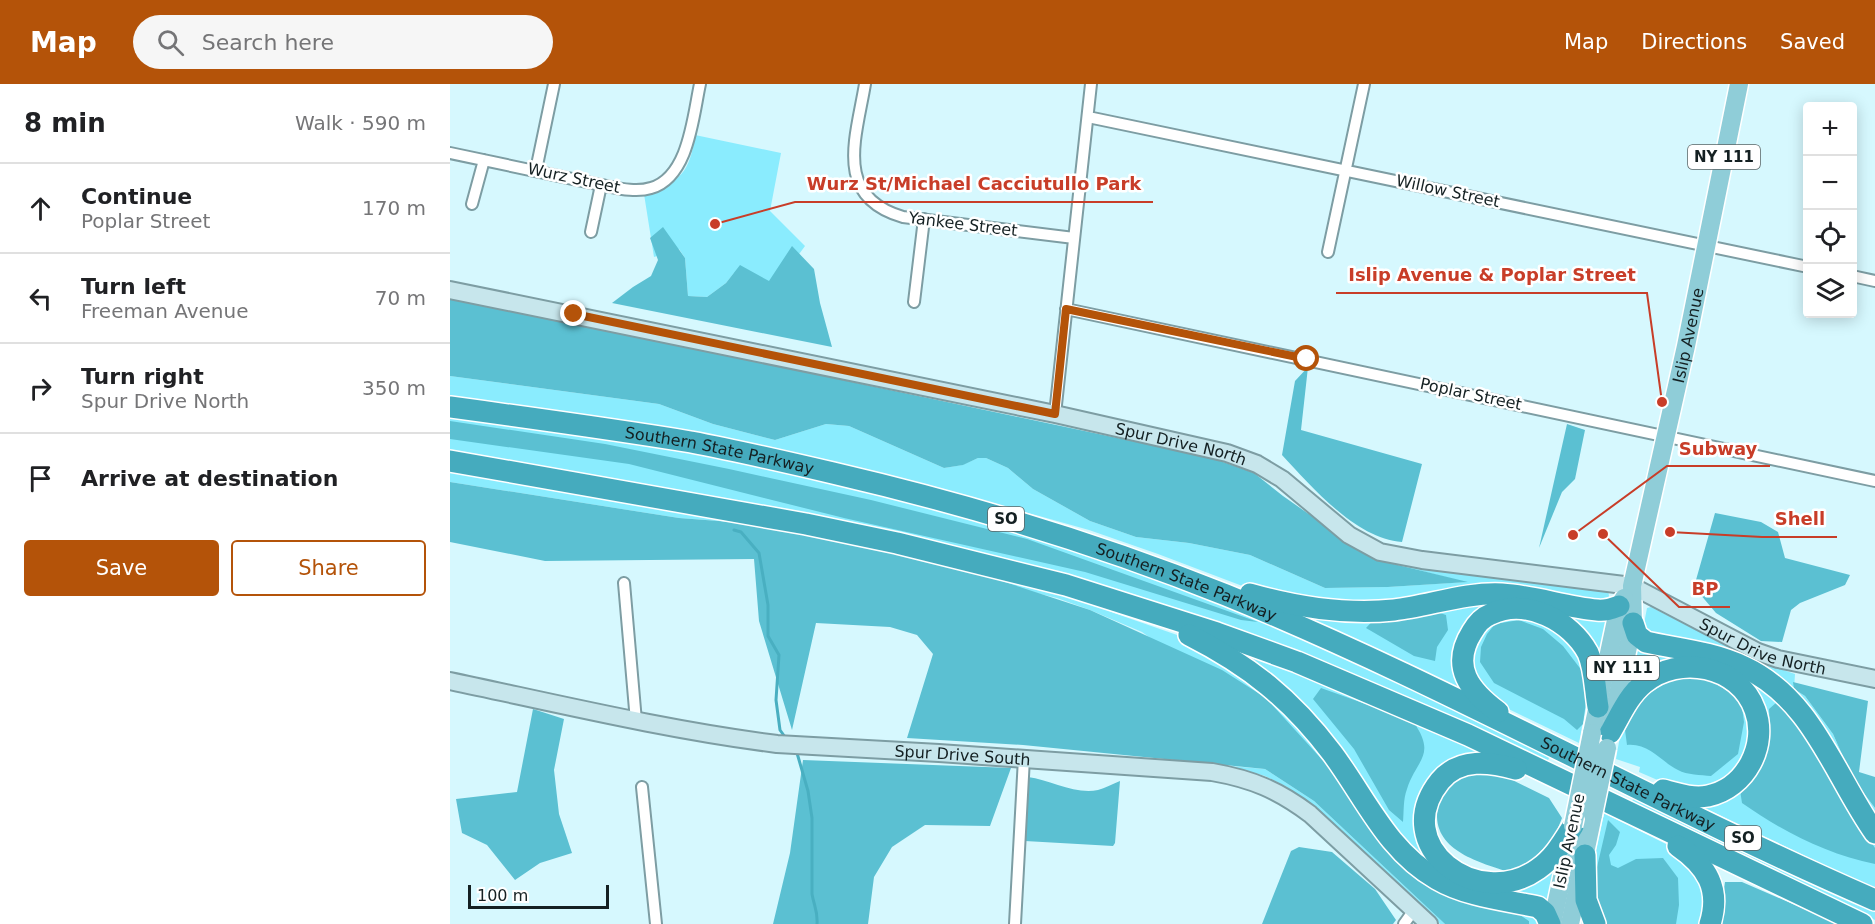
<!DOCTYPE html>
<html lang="en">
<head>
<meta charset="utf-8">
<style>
	:root { --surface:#fff; --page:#f6f6f6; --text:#202124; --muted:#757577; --line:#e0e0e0; --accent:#b45309 }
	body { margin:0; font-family:"DejaVu Sans",sans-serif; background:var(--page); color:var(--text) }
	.controls { position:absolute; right:18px; top:18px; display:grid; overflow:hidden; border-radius:6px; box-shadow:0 3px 15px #0003 }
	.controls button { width:54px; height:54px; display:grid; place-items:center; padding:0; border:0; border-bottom:2px solid var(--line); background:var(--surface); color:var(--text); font:30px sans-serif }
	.scale { position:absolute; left:18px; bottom:15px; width:141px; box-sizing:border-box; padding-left:6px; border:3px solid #142022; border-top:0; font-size:16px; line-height:21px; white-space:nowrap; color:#142022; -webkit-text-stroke:4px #fff; paint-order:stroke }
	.stop { position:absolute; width:18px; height:18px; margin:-14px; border:4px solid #b45309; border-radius:50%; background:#fff }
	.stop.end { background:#b45309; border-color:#fff; box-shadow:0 2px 6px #0008 }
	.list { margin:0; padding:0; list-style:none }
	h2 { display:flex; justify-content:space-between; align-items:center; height:78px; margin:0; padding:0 24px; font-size:26px }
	h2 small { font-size:20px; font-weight:400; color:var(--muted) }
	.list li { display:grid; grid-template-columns:39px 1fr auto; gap:18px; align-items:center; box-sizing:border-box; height:90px; padding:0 24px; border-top:2px solid var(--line) }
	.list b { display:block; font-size:22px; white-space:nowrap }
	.list p { margin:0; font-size:20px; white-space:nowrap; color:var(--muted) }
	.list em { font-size:20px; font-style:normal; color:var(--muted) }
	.actions { display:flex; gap:12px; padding:18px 24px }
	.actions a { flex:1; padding:14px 0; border:2px solid var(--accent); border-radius:6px; text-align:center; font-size:21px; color:var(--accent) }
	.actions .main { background:var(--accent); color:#fff }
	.icon { flex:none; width:33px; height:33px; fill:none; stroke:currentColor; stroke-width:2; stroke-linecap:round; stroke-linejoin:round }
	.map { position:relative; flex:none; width:1425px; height:840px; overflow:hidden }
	header { display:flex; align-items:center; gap:36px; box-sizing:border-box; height:84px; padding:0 30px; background:var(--accent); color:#fff }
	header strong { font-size:28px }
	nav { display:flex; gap:33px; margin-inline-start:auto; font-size:21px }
	.search { width:420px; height:54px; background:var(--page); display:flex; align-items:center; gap:15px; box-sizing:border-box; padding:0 21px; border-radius:33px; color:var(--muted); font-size:22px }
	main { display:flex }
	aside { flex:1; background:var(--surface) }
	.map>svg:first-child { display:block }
</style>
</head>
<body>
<header>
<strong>Map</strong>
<div class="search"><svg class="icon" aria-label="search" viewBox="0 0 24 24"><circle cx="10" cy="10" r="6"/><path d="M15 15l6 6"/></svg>Search here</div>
<nav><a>Map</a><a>Directions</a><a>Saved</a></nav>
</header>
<main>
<aside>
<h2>8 min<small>Walk · 590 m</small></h2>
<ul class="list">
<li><svg class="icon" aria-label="ahead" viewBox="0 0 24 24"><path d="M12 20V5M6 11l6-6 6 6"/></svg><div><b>Continue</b><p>Poplar Street</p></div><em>170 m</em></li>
<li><svg class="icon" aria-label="left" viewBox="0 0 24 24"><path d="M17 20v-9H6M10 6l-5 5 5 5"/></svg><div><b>Turn left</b><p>Freeman Avenue</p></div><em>70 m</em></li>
<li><svg class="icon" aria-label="right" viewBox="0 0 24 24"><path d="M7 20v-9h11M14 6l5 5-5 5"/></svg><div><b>Turn right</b><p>Spur Drive North</p></div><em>350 m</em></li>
<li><svg class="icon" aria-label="arrive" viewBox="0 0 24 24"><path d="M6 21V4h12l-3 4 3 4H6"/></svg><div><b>Arrive at destination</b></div></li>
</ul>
<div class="actions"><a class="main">Save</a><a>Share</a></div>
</aside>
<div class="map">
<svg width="1425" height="840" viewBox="0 0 1425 840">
	<rect width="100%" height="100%" fill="#d6f8fe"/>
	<path fill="#8aecfe" d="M245 51 331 69 320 127 355 162 306 229 284 189 276 199 257 213 238 212 235 174 229 165 204 173 194 110C230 98 240 89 245 51Z
		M0 292 209 320 263 340 325 356 376 340 399 342 494 384 512 381 528 374H536L558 384 583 405 640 437 686 453 739 459 800 471 875 504 938 503 1015 498 944 480 1089 499 1158 506 1159 512 1156 522 1115 513 904 523 795 503 708 470 639 446 503 408 346 369 257 352 0 313Z
		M0 330 262 369 392 399 643 470 773 520 907 577 1101 669 1097 679 903 590 768 539 0 368Z
		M0 386 415 461 624 512 664 529 730 552 820 607 961 782 1088 827 1094 840H1079V837L964 790 929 757 877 681 692 548 640 526 607 514 295 439 229 434 0 398Z
		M1035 514 1156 531 1158 537 1148 606 1120 539 1035 525 1013 602 1010 605 845 531Z
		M1201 523 1304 576 1345 590 1344 605 1355 612 1383 650 1403 695 1425 724V744L1345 614 1192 550 1197 524Z
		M1041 533H1095L1132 568 1139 605 1129 659 1040 616 1024 601 1016 565Z
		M1182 560 1262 575 1325 608 1425 757V805L1242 718 1279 708 1311 633 1261 579 1182 603 1178 599Z
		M792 567 908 610 1033 666 1030 671C905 693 990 840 1101 779L1104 784 1110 785 1102 822C1093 821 1083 817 1072 815 1039 808 1007 802 977 783 937 757 909 700 882 661 858 626 824 596 789 573Z
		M1250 587 1292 612 1303 656 1283 693 1241 707 1219 701 1189 688 1190 683 1166 675 1170 652 1179 629 1197 603Z
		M780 682 815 685 864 717 995 840H990L987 837 837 703 815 692Z
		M1186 710 1425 823V836L1181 719Z
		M1154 729 1234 769 1255 800 1256 822 1251 840H1150L1140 794Z"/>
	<path fill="#5bc0d2" d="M213 143 235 174 238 212 257 213 276 199 290 181 319 197 342 162 364 185 370 219 382 263 162 219 183 203 201 192 208 176 200 154Z
		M0 213 762 374 804 389 833 412 923 475 1018 498 938 503 875 504 800 471 739 459 686 453 640 437 583 405 558 384 536 374H528L513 381 494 384 399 342 376 340 325 356 263 340 209 320 0 292Z
		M858 283 851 346 972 380 952 458C906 455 861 402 832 371L845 297Z
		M0 337 155 360 279 385 421 416 577 455 808 538 791 536 635 488 394 434 179 380 0 355Z
		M1117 340 1135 346 1125 395 1112 408 1089 464Z
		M0 398 229 434 295 439 497 479 640 526 772 586 816 614 877 681 929 757 964 790 1067 829 1079 837V840H995L864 717 815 685 573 661 457 654 483 570 467 551 440 543 366 539 342 646 309 537 304 475 95 477 0 458Z
		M1265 429 1311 438 1328 448 1335 474 1400 491 1395 501 1350 519 1341 526 1332 558 1311 557 1266 529 1244 503Z
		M984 527 996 531 998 546 987 563 985 577 964 572 916 544 929 530Z
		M1069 536 1093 545 1113 562 1139 596 1133 640 1127 646 1114 635 1044 599 1030 578 1031 563 1037 550 1045 540Z
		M1224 593 1260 596 1291 615 1294 638 1288 670 1261 692C1251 691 1237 691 1228 686 1210 677 1199 659 1177 661L1175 646 1191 615Z
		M1343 598 1418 617 1409 688 1425 693V724L1403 695 1383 650 1355 612 1344 605Z
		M871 604 963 637C987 672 967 674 957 705 953 715 954 728 953 738L939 726 904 665 863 615Z
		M1327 618 1353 644 1395 719 1425 764V780C1376 770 1332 747 1292 719L1290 706C1317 684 1321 659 1319 625Z
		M83 625 114 635 104 686 109 730 122 769 90 779 65 796 37 761 12 749 6 715 67 708Z
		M353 676 561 684 540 742 475 741 442 763 424 793 418 840H323L340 769Z
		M1014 686 1046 688 1099 714 1112 734 1104 754 1082 776 1062 789C1035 780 988 769 987 733 987 723 991 711 993 701Z
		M578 693C600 696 626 711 648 706 655 704 662 700 670 697L665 759 663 762 575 757Z
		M1158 736 1170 748 1166 761 1159 771 1161 781 1168 784 1186 775 1213 774 1228 794 1229 821 1226 840H1157L1150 835 1144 796Z
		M849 763 882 768 925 805 946 836 943 840H812L841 767Z
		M1275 798H1292L1389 840H1269Z"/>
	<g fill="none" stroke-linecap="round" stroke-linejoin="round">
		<path stroke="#49afc1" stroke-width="3" d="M284 446 291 448 309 469 318 521V552L329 571 326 616 330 646 335 653
			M347 669 358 707 362 734V810C364 822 368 827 367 840"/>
		<g stroke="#7d9da3" stroke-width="14">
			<path id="street" d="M415 0C406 54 383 113 453 133L624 154
				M638 33 1358 183
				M0 69 151 101C167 104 186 109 201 104 239 93 243 32 250 0
				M86 86 104 0
				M22 120 34 76
				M141 148 151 101
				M878 168 914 0
				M1402 192 1425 197
				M464 218 474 135
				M616 225 1425 397
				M605 330 641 0
				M174 499 186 637
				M192 703 206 840
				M565 840 574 674
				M954 840 964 826"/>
		</g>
		<g stroke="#7d9da3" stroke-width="20">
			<g id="secondary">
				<path id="s1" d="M0 206 605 330 777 369 807 380 832 395 899 451 930 468 972 476 1182 502 1308 568 1328 575 1425 595"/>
				<path id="s2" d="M0 597C109 620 217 646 327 660L489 669 762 688C802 695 828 706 860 730L979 840"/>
			</g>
		</g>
		<g stroke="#fff" stroke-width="21">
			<g id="primary">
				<path id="s3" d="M1162 639 1183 539 1182 502 1236 262 1289 0"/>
				<path d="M1142 649 1169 522 1174 514"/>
				<path d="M1102 840 1122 747"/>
				<path d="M1120 840 1143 731"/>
			</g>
		</g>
		<g stroke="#fff" stroke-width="24">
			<g id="highway">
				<path id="s4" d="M0 323C81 334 161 345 241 358 289 367 336 378 383 389 516 420 649 460 776 511 997 601 1206 721 1425 816"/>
				<path d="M0 377 356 440 447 459 616 501 767 549 847 578 1018 651 1412 840"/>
				<path d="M800 510C846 523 896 531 944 526 979 522 1016 508 1052 510 1084 512 1115 523 1147 526 1155 527 1161 525 1169 522"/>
				<path d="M1183 539 1187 551 1196 558C1228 565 1263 568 1294 583 1363 615 1384 691 1425 749"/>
				<path d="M739 551C800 582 841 615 882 669 915 713 937 767 987 795 1016 812 1055 816 1088 823L1095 829 1100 840"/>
				<path d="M1048 628C1020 607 1000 583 1022 548 1026 541 1033 533 1041 530 1076 513 1121 537 1138 569 1145 585 1145 606 1148 623"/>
				<path d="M1160 649C1170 632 1178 612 1194 599 1229 570 1289 581 1305 626 1318 661 1296 704 1258 712 1243 715 1228 710 1213 706"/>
				<path d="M1066 685C1040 678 1010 673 990 697 938 762 1028 828 1088 785 1104 774 1113 758 1123 742"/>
				<path d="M1228 762C1257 782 1271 805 1260 840"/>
				<path d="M1135 771 1136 816 1145 840"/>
			</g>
		</g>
		<use href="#street" stroke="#fff" stroke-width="10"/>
		<use href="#secondary" stroke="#c7e6ec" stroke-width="16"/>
		<use href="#primary" stroke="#8fcdd8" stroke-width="18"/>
		<use href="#highway" stroke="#45abbe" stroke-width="21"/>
		<g stroke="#fff" stroke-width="21" stroke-linecap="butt">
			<path id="primary-bridge" d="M1143 731 1157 664
				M1123 742 1142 649"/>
		</g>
		<use href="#primary-bridge" stroke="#8fcdd8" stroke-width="18"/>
	</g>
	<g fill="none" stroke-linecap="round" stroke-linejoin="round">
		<path stroke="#b45309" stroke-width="8" d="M124 230 605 330 616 225 857 275"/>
	</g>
	<g text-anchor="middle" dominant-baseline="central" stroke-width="5" stroke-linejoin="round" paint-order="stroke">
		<g fill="#fff" stroke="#5a6364" stroke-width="1.5">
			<rect x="1238" y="61" width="72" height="24" rx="4.5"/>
			<rect x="538" y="423" width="36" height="24" rx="4.5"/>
			<rect x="1137" y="572" width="72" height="24" rx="4.5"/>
			<rect x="1275" y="742" width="36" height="24" rx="4.5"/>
		</g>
		<g font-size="15" font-weight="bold" fill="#142022">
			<text x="1274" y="73">NY 111</text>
			<text x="556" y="435">SO</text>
			<text x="1173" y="584">NY 111</text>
			<text x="1293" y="754">SO</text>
		</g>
		<g font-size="16" fill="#142022" stroke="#fff">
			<text transform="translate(124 94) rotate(12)">Wurz Street</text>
			<text transform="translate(998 107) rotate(12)">Willow Street</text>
			<text transform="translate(513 140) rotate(7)">Yankee Street</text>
			<text stroke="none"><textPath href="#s3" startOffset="396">Islip Avenue</textPath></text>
			<text transform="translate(1021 310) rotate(12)">Poplar Street</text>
			<text stroke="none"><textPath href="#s1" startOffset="747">Spur Drive North</textPath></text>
			<text stroke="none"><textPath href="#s4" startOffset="273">Southern State Parkway</textPath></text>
			<text stroke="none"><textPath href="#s4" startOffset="759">Southern State Parkway</textPath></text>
			<text stroke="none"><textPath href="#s1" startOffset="1377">Spur Drive North</textPath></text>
			<text stroke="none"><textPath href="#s2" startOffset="519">Spur Drive South</textPath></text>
			<text stroke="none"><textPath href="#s4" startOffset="1245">Southern State Parkway</textPath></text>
			<text transform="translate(1119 757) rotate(-78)">Islip Avenue</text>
		</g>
	</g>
	<path fill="none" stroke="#c83d28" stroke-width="2" d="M265 140L345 118H703M1212 318L1197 209H886M1123 451L1217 382H1320M1220 448L1312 453H1387M1153 450L1229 523H1280"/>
	<g fill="#c83d28" stroke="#fff" stroke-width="2">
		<circle cx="265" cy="140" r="6"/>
		<circle cx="1212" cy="318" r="6"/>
		<circle cx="1123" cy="451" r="6"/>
		<circle cx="1220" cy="448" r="6"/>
		<circle cx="1153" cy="450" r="6"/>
	</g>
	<g font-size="18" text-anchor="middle" font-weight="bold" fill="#c83d28" stroke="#fff" stroke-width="5" stroke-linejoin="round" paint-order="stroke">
		<text x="524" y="106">Wurz St/Michael Cacciutullo Park</text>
		<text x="1042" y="197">Islip Avenue &amp; Poplar Street</text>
		<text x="1268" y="371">Subway</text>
		<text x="1350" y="441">Shell</text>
		<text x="1255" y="511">BP</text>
	</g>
</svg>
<div class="controls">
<button>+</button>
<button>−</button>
<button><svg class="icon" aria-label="locate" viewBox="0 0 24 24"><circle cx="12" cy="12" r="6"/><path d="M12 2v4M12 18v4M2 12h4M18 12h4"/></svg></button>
<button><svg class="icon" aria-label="layers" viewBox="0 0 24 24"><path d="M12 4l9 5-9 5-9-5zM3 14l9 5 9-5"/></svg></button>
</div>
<div class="scale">100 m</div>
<div class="stop" style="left:857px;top:275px"></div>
<div class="stop end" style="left:124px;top:230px"></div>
</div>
</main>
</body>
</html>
